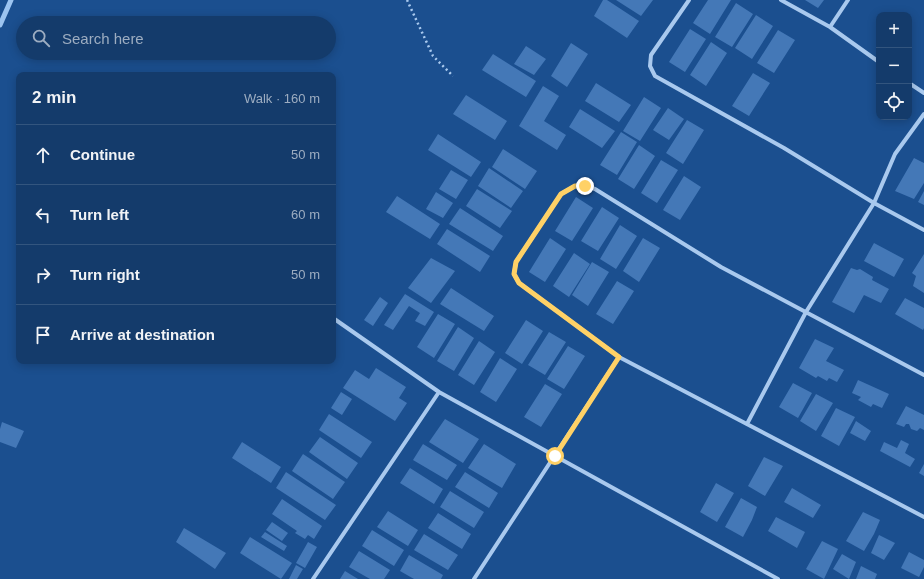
<!DOCTYPE html>
<html lang="en">
<head>
<meta charset="utf-8">
<style>
	:root { --surface:#143b6b; --page:#1d4271; --text:#f1f3f6; --muted:#9dadc1; --line:#33557e }
	body { margin:0; font-family:Arial,sans-serif; background:var(--page); color:var(--text) }
	.controls { position:absolute; right:12px; top:12px; display:grid; overflow:hidden; border-radius:8px; box-shadow:0 2px 10px #0003 }
	.controls button { width:36px; height:36px; display:grid; place-items:center; padding:0; border:0; border-bottom:1px solid var(--line); background:var(--surface); color:var(--text); font:20px sans-serif }
	.stop { position:absolute; width:12px; height:12px; margin:-9px; border:3px solid #ffd166; border-radius:50%; background:#fff }
	.stop.end { background:#ffd166; border-color:#fff; box-shadow:0 1px 4px #0008 }
	.list { margin:0; padding:0; list-style:none }
	h2 { display:flex; justify-content:space-between; align-items:center; height:52px; margin:0; padding:0 16px; font-size:17px }
	h2 small { font-size:13px; font-weight:400; color:var(--muted) }
	.list li { display:grid; grid-template-columns:26px 1fr auto; gap:12px; align-items:center; box-sizing:border-box; height:60px; padding:0 16px; border-top:1px solid var(--line) }
	.list b { display:block; font-size:15px; white-space:nowrap }
	.list em { font-size:13px; font-style:normal; color:var(--muted) }
	.icon { flex:none; width:22px; height:22px; fill:none; stroke:currentColor; stroke-width:2; stroke-linecap:round; stroke-linejoin:round }
	.map { position:relative; flex:none; width:924px; height:579px; overflow:hidden }
	.search { position:absolute; background:var(--surface); box-shadow:0 2px 10px #0003; left:16px; top:16px; width:320px; height:44px; display:flex; align-items:center; gap:10px; box-sizing:border-box; padding:0 14px; border-radius:22px; color:var(--muted); font-size:15px }
	.panel { position:absolute; background:var(--surface); box-shadow:0 2px 10px #0003; left:16px; top:72px; width:320px; height:292px; border-radius:8px }
	.map>svg:first-child { display:block }
</style>
</head>
<body>
<div class="map">
<svg width="924" height="579" viewBox="0 0 924 579">
	<rect width="100%" height="100%" fill="#1b4f8f"/>
	<g fill="none" stroke-linecap="round" stroke-linejoin="round">
		<path stroke="#9cc4f0" stroke-width="5" d="M0 25 11 0"/>
	</g>
	<path fill="#4478b7" d="M603 0H607L639 21 627 38 594 16Z
		M616 0H653L641 16Z
		M708 0H731L710 34 693 23Z
		M805 0H824L818 8Z
		M736 3 753 14 732 47 715 37Z
		M756 15 773 26 752 59 735 48Z
		M690 29 706 39 685 72 669 62Z
		M778 30 795 40 774 73 757 63Z
		M711 42 727 53 706 86 690 75Z
		M571 43 588 54 567 87 551 76Z
		M526 46 546 59 534 75 514 64Z
		M493 54 536 81 526 97 482 70Z
		M753 73 770 83 749 116 732 106Z
		M596 83 631 105 619 122 585 101Z
		M543 86 559 96 544 121 566 135 557 150 519 126Z
		M466 95 507 121 495 140 453 114Z
		M644 97 661 108 640 141 623 131Z
		M668 108 684 119 669 140 653 130Z
		M580 109 615 131 602 148 569 127Z
		M687 120 704 130 683 164 666 153Z
		M621 132 637 142 617 175 600 165Z
		M438 134 481 162 471 177 428 150Z
		M639 145 655 156 634 189 618 179Z
		M503 149 537 171 525 189 492 167Z
		M914 158 924 163V183L914 199 895 191Z
		M661 160 678 170 657 203 641 193Z
		M489 168 523 191 511 208 478 186Z
		M451 170 468 180 456 199 439 189Z
		M684 176 701 187 680 220 663 210Z
		M477 189 512 211 500 228 466 206Z
		M924 191V205L918 202Z
		M436 192 453 203 443 218 426 209Z
		M397 196 440 224 430 239 386 212Z
		M576 197 593 208 572 241 555 231Z
		M602 207 619 218 598 251 581 241Z
		M460 208 503 236 493 251 449 224Z
		M620 225 637 236 616 269 600 259Z
		M447 229 490 256 480 272 437 244Z
		M550 238 566 249 545 282 529 272Z
		M643 238 660 248 639 282 623 271Z
		M874 243 904 259 894 277 864 261Z
		M574 253 590 264 569 297 553 286Z
		M924 254V293L913 286 916 276 912 273Z
		M431 258 455 271 431 303 408 288Z
		M592 262 609 272 588 306 572 295Z
		M851 268 857 270 860 269 873 277 872 280 889 289 881 303 864 295 854 313 832 302Z
		M617 281 634 291 613 324 596 314Z
		M451 288 494 316 484 331 440 304Z
		M405 294 434 312 425 326 415 321 420 313 409 306 393 330 384 325Z
		M380 297 388 303 373 326 364 320Z
		M905 298 924 308V328L923 330 895 314Z
		M438 314 455 324 434 358 417 347Z
		M526 320 543 331 522 364 505 353Z
		M458 327 474 338 454 371 437 361Z
		M549 332 566 342 545 375 528 365Z
		M815 339 834 348 826 361 844 370 837 382 829 378 827 381 818 376 816 378 799 368Z
		M479 341 495 352 474 385 458 375Z
		M568 346 585 356 564 389 547 379Z
		M500 358 517 369 496 402 480 392Z
		M376 368 406 387 399 398 407 403 395 421 343 388 355 370 369 379Z
		M858 380 889 394 882 408 873 404 871 407 858 400 861 397 852 393Z
		M793 383 812 393 798 418 779 407Z
		M545 384 562 394 541 427 524 417Z
		M341 392 352 399 342 415 331 408Z
		M816 394 833 403 816 431 800 421Z
		M906 406 924 415V430L920 428 917 431 911 429 909 424H906L904 427 896 424Z
		M836 408 855 417 839 446 821 436Z
		M329 414 372 442 361 458 319 430Z
		M445 419 479 439 463 463 429 442Z
		M856 421 871 431 865 441 850 433Z
		M2 422 24 431 16 448 0 442V429Z
		M320 437 358 463 347 479 309 452Z
		M901 440 909 444 905 453 915 459 910 467 880 451 884 442 897 448Z
		M242 442 281 467 271 483 232 458Z
		M423 444 457 465 447 480 413 460Z
		M484 444 516 464 502 488 468 468Z
		M303 454 345 482 333 499 292 471Z
		M764 457 783 466 765 496 748 486Z
		M924 464V476L919 473Z
		M410 468 443 489 434 504 400 483Z
		M286 472 336 505 325 520 276 488Z
		M465 472 498 493 489 508 455 487Z
		M716 483 734 493 717 522 700 512Z
		M792 488 821 505 813 518 784 502Z
		M450 491 484 512 474 528 440 507Z
		M741 498 757 507 752 520 743 537 725 527Z
		M282 499 322 526 314 539 308 535 305 539 295 533 297 531 272 514Z
		M388 511 418 530 408 546 377 527Z
		M863 512 880 520 874 534 864 551 846 541Z
		M438 513 471 534 462 549 428 528Z
		M776 517 805 532 797 548 768 531Z
		M272 522 288 533 282 541 266 530Z
		M184 528 226 553 215 569 176 542Z
		M372 530 404 550 394 566 362 546Z
		M265 532 287 546 284 551 261 537Z
		M424 534 458 555 448 570 414 550Z
		M879 535 895 543 884 560 871 553Z
		M250 537 292 563 281 579 240 553Z
		M822 541 838 549 824 579 806 569Z
		M308 542 317 547 305 568 296 563Z
		M359 551 390 570 384 579H370L349 567Z
		M909 552 924 560V567L919 577 901 568Z
		M842 554 856 562 849 579 833 569Z
		M409 555 443 575 441 579H414L400 571Z
		M296 565 303 569 297 579H289Z
		M861 566 877 574 875 579H856Z
		M345 571 358 579H340Z"/>
	<g fill="none" stroke-linecap="round" stroke-linejoin="round">
		<path stroke="#a9c9ee" stroke-width="2.5" stroke-dasharray="2 3" stroke-linecap="butt" d="M407 0 433 56 453 76"/>
		<path stroke="#a9c9ee" stroke-width="4" d="M689 0 651 55 650 66 655 76 784 148 874 203 924 230
			M781 0 830 27 879 62
			M830 27 848 0
			M909 83 924 93
			M333 318 439 392 778 579
			M619 357 519 283 514 274 516 262 561 194 575 186H585L595 189 721 267 924 375
			M747 424 806 312 874 203 895 154 924 114
			M313 579 439 392
			M474 579 619 357 924 517"/>
	</g>
	<g fill="none" stroke-linecap="round" stroke-linejoin="round">
		<path stroke="#ffd166" stroke-width="5" d="M555 456 619 357 519 283 514 274 516 262 561 194 575 186H585"/>
	</g>
</svg>
<div class="controls">
<button>+</button>
<button>−</button>
<button><svg class="icon" aria-label="locate" viewBox="0 0 24 24"><circle cx="12" cy="12" r="6"/><path d="M12 2v4M12 18v4M2 12h4M18 12h4"/></svg></button>
</div>
<div class="stop" style="left:555px;top:456px"></div>
<div class="stop end" style="left:585px;top:186px"></div>
<div class="search"><svg class="icon" aria-label="search" viewBox="0 0 24 24"><circle cx="10" cy="10" r="6"/><path d="M15 15l6 6"/></svg>Search here</div>
<section class="panel">
<h2>2 min<small>Walk · 160 m</small></h2>
<ul class="list">
<li><svg class="icon" aria-label="ahead" viewBox="0 0 24 24"><path d="M12 20V5M6 11l6-6 6 6"/></svg><div><b>Continue</b></div><em>50 m</em></li>
<li><svg class="icon" aria-label="left" viewBox="0 0 24 24"><path d="M17 20v-9H6M10 6l-5 5 5 5"/></svg><div><b>Turn left</b></div><em>60 m</em></li>
<li><svg class="icon" aria-label="right" viewBox="0 0 24 24"><path d="M7 20v-9h11M14 6l5 5-5 5"/></svg><div><b>Turn right</b></div><em>50 m</em></li>
<li><svg class="icon" aria-label="arrive" viewBox="0 0 24 24"><path d="M6 21V4h12l-3 4 3 4H6"/></svg><div><b>Arrive at destination</b></div></li>
</ul>
</section>
</div>
</body>
</html>
